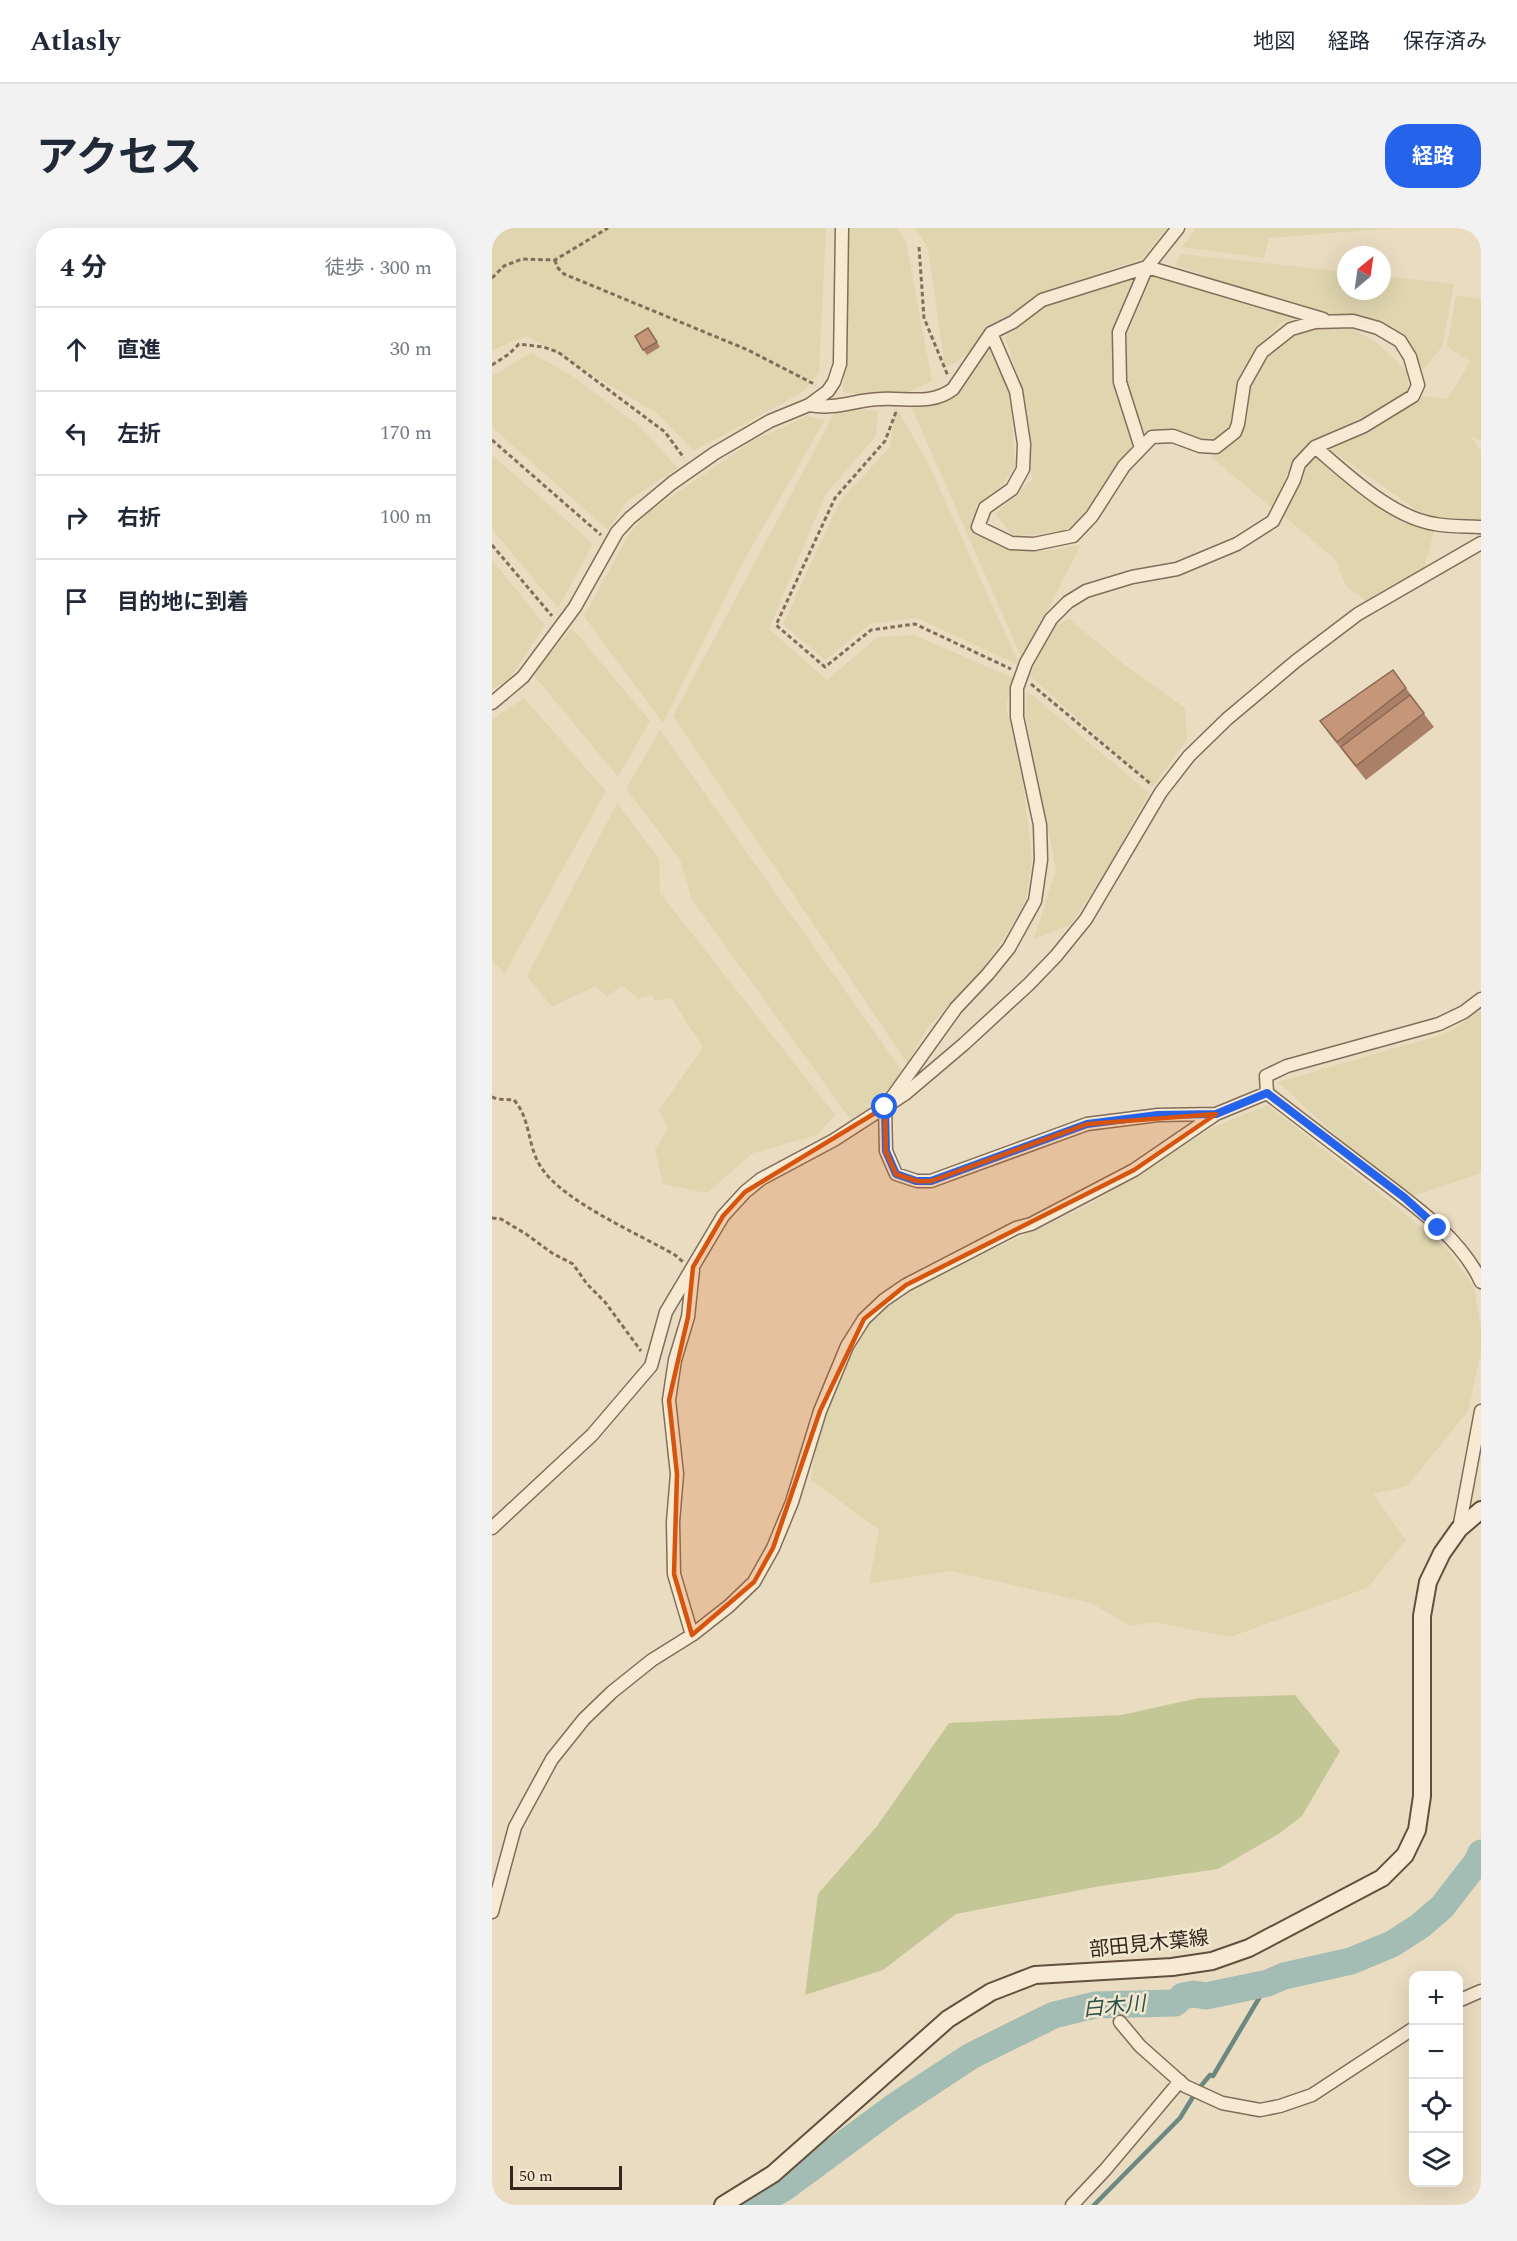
<!DOCTYPE html>
<html lang="ja">
<head>
<meta charset="utf-8">
<style>
	:root { --surface:#fff; --page:#f2f2f3; --text:#1f2937; --muted:#747a83; --line:#e0e1e3; --accent:#2563eb }
	body { margin:0; font-family:Spectral,"Noto Sans JP",serif; background:var(--page); color:var(--text) }
	.controls { position:absolute; right:18px; bottom:18px; display:grid; overflow:hidden; border-radius:12px; box-shadow:0 6px 24px #0002 }
	.controls button { width:54px; height:54px; display:grid; place-items:center; padding:0; border:0; border-bottom:2px solid var(--line); background:var(--surface); color:var(--text); font:30px sans-serif }
	.compass { position:absolute; left:845px; top:18px; width:54px; height:54px; border-radius:50%; background:var(--surface); box-shadow:0 6px 24px #0002; rotate:29deg }
	.scale { position:absolute; left:18px; bottom:15px; width:112px; box-sizing:border-box; padding-left:6px; border:3px solid #32261d; border-top:0; font-size:16px; line-height:21px; white-space:nowrap; color:#32261d; -webkit-text-stroke:4px #f2e7cf; paint-order:stroke }
	.stop { position:absolute; width:18px; height:18px; margin:-14px; border:4px solid #2563eb; border-radius:50%; background:#fff }
	.stop.end { background:#2563eb; border-color:#fff; box-shadow:0 2px 6px #0008 }
	.list { margin:0; padding:0; list-style:none }
	h2 { display:flex; justify-content:space-between; align-items:center; height:78px; margin:0; padding:0 24px; font-size:26px }
	h2 small { font-size:20px; font-weight:400; color:var(--muted) }
	.list li { display:grid; grid-template-columns:39px 1fr auto; gap:18px; align-items:center; box-sizing:border-box; height:84px; padding:0 24px; border-top:2px solid var(--line) }
	.list b { display:block; font-size:22px; white-space:nowrap }
	.list em { font-size:20px; font-style:normal; color:var(--muted) }
	.icon { flex:none; width:33px; height:33px; fill:none; stroke:currentColor; stroke-width:2; stroke-linecap:round; stroke-linejoin:round }
	.map { position:relative; flex:none; width:989px; height:1977px; overflow:hidden; border-radius:24px }
	header { display:flex; align-items:center; gap:36px; box-sizing:border-box; height:84px; padding:0 30px; background:var(--surface); border-bottom:2px solid var(--line) }
	header strong { font-size:28px }
	nav { display:flex; gap:33px; margin-inline-start:auto; font-size:21px }
	.intro { display:flex; align-items:center; justify-content:space-between; box-sizing:border-box; height:144px; padding:0 36px }
	h1 { margin:0; font-size:42px }
	.button { padding:15px 27px; border-radius:24px; background:var(--accent); color:#fff; font-size:21px; font-weight:700 }
	main { display:flex; gap:36px; padding:0 36px }
	aside { flex:1; background:var(--surface); border-radius:24px; box-shadow:0 6px 24px #0002 }
	.map>svg:first-child { display:block }
</style>
</head>
<body>
<header>
<strong>Atlasly</strong>
<nav><a>地図</a><a>経路</a><a>保存済み</a></nav>
</header>
<div class="intro"><h1>アクセス</h1><a class="button">経路</a></div>
<main>
<aside>
<h2>4 分<small>徒歩 · 300 m</small></h2>
<ul class="list">
<li><svg class="icon" aria-label="ahead" viewBox="0 0 24 24"><path d="M12 20V5M6 11l6-6 6 6"/></svg><div><b>直進</b></div><em>30 m</em></li>
<li><svg class="icon" aria-label="left" viewBox="0 0 24 24"><path d="M17 20v-9H6M10 6l-5 5 5 5"/></svg><div><b>左折</b></div><em>170 m</em></li>
<li><svg class="icon" aria-label="right" viewBox="0 0 24 24"><path d="M7 20v-9h11M14 6l5 5-5 5"/></svg><div><b>右折</b></div><em>100 m</em></li>
<li><svg class="icon" aria-label="arrive" viewBox="0 0 24 24"><path d="M6 21V4h12l-3 4 3 4H6"/></svg><div><b>目的地に到着</b></div></li>
</ul>
</aside>
<div class="map">
<svg width="989" height="1977" viewBox="0 0 989 1977">
	<rect width="100%" height="100%" fill="#eadcc1"/>
	<path fill="#dfd5af" d="M0 0H334L327 145 309 165 202 223 166 186 35 108 0 122Z
		M357 0H405L414 14 440 153 418 163 409 171 351 164Z
		M423 0H676L649 31 546 66 463 135 453 139 436 20Z
		M704 0H905L777 10 772 30 690 19Z
		M689 26 854 44V63H890V48L962 56 950 119 931 142 914 110 886 93H861L833 88 683 37Z
		M663 42 810 88 791 94 765 119 745 155 739 200 722 213H707L680 203 653 205 642 178 634 147 632 113Z
		M647 47 627 98 623 160 638 192 643 213 590 289 575 302 522 309 503 286 540 251 531 164 513 108 553 77Z
		M964 67 989 71V213L979 208 989 223V291H949L925 282 837 221 931 168 955 171 978 134 955 118Z
		M849 94 884 114 915 143 917 162 870 193 819 215 801 233 780 280 719 229 745 211 751 193 758 155 775 130 808 104Z
		M497 122 518 166 523 238 511 256 484 278V304L511 319 554 323 589 317 530 431 420 180 445 176 459 158Z
		M39 125 82 149 146 197 186 240 135 273 116 302 0 199V148Z
		M404 179 435 233 528 438 425 390 378 396 333 432 291 396 348 273 398 219Z
		M345 180 386 183 384 208 333 267 277 401 335 452 386 409 422 407 521 450 514 478 531 555 540 629 534 673 512 710 493 737 434 802 415 835 181 488Z
		M315 188 333 192 250 336 171 495 92 388 137 306 154 286 262 212Z
		M0 227 101 316 66 380 0 301Z
		M823 227 867 263 910 292 942 303 932 341 876 374 853 357 844 332 790 286 813 239Z
		M0 332 53 397 18 450 0 461Z
		M577 391 633 437 693 480 695 512 661 558 537 447 563 398Z
		M80 400 158 493 126 549 41 446Z
		M535 463 657 565 615 642 578 697 542 711 564 642 534 489Z
		M32 470 114 563 13 745 0 733V492Z
		M168 502 410 843 386 875 359 892 200 672 188 631 134 561Z
		M125 575 167 631 168 665 343 887 325 907 261 925 215 965 171 956 163 921 176 902 167 882 211 819 179 770 163 773 160 767 146 771 130 757 115 769 103 758 60 779 35 748Z
		M989 782V945L913 971 786 854 956 805Z
		M775 877 900 975 956 1022 982 1059 989 1101V1123L976 1183 915 1258 881 1266 914 1312 875 1360 738 1409 662 1394 638 1398 599 1375 459 1343 377 1355 387 1302 319 1252 328 1183 351 1128 392 1072 595 978 722 899Z"/>
	<path fill="#c3c796" d="M803 1467 848 1523 810 1588 788 1605 726 1641 609 1658 464 1686 391 1742 313 1767 326 1666 385 1598 457 1495 629 1487 707 1470Z"/>
	<g fill="none" stroke-linecap="round" stroke-linejoin="round">
		<path stroke="#6b8981" stroke-width="4.5" d="M602 1977 688 1890 704 1864 718 1847 721 1848 776 1755"/>
		<path stroke="#a3bdb4" stroke-width="27" d="M261 1977 292 1960 403 1878 479 1828 562 1787 603 1777 683 1775 691 1768 702 1766 714 1768 776 1755 792 1748 859 1733 900 1716 928 1698 950 1679 985 1634 989 1625"/>
		<g stroke="#826d5a" stroke-width="15">
			<path id="street" d="M499 105 524 163 532 216 531 241 520 261 493 280 486 299 519 315 542 316 581 308 600 288 632 238 660 209 681 208 708 218 724 219 743 204 746 196 752 156 770 124 799 101 823 94 861 93 886 100 908 113 918 129 926 157 921 168 872 198 823 219 807 236 802 252 781 293 745 316 685 341 640 349 594 363 576 374 559 391 534 435 525 460V489L548 597 549 632 543 673 517 720 496 746 464 780 393 879 394 923 404 946 425 953H439L595 896 666 887 724 886
				M317 177C344 182 362 172 388 171 413 169 439 178 461 161L499 105 521 94 550 72 655 39 686 0
				M823 219C856 247 899 289 943 296 958 299 974 298 989 299
				M649 220 628 154 627 104 655 39 831 91
				M0 475 31 449 83 379 125 304 138 290 180 255 223 225 278 193 317 177 336 163 342 154 348 136 350 0
				M989 771 972 784 947 796 795 838 774 848 775 865C807 890 840 915 873 940 913 971 968 1007 989 1054
				M0 1300 100 1207 159 1138 174 1084 231 988 253 964 269 951 342 912 413 866 472 816 537 756 564 728 594 691 669 564 697 528 735 491 804 433 866 386 989 315
				M967 1301 989 1183
				M200 1407 182 1346 181 1294 185 1246 177 1172 183 1132 196 1089 201 1042
				M0 1684 23 1599 60 1531 92 1491 120 1464 160 1432 200 1407 237 1378 262 1354 281 1320 300 1274 328 1183 355 1118 372 1091 392 1072 414 1057 524 1000 539 996 642 942 724 886 775 865
				M966 1773 989 1763
				M628 1794 648 1818 693 1858 730 1875 768 1882 788 1878 820 1867 922 1800
				M580 1977 613 1942 688 1853"/>
		</g>
		<g stroke="#634f3d" stroke-width="20">
			<path id="secondary" d="M231 1977 281 1946 456 1791 499 1764 543 1747 680 1739 720 1733 757 1720 890 1650 913 1627 925 1602 930 1568V1388L936 1354 950 1325 967 1301 989 1282"/>
		</g>
		<path stroke="#826d5a" stroke-width="3" stroke-dasharray="4.5 3" stroke-linecap="butt" d="M427 19 432 90 456 148
			M63 32 65 39 72 46 256 122 324 157
			M0 50 12 38 30 31 63 32 116 0
			M0 137 17 126 27 116 51 119 66 124 173 204 192 230
			M404 184 393 213 343 270 284 397 333 439 379 402 423 396 519 441
			M0 212 109 307
			M0 317 60 388
			M539 456 660 557
			M0 869 5 871 22 872C39 891 35 918 49 939 70 973 147 1006 183 1027L191 1034
			M0 990 9 991 34 1006 60 1025 81 1036 95 1056 113 1074 149 1123"/>
		<use href="#street" stroke="#f6ead3" stroke-width="12"/>
		<use href="#secondary" stroke="#f6ead3" stroke-width="16"/>
	</g>
	<path fill="#aa8168" d="M156 100 168 119 155 127 151 122Z
		M901 442 924 474H923L942 499 874 552 838 507 828 493Z"/>
	<path fill="#c69679" stroke="#8b6955" stroke-width="1.5" d="M156 100 165 114 151 122 143 108Z
		M901 442 914 460 845 514 828 493Z
		M918 467 932 485 864 538 849 519Z"/>
	<g fill="none" stroke-linecap="round" stroke-linejoin="round">
		<path stroke="#2563eb" stroke-width="8" d="M393 879 394 923 404 946 424 953H439L595 896 666 887 724 886 775 865 913 970 946 1000"/>
	</g>
	<path fill="#d6540e" fill-opacity="0.2" stroke="#d6540e" stroke-width="4.5" stroke-linejoin="round" d="M393 879 394 923 404 946 425 953H439L595 896 724 886 642 942 414 1057 372 1091 328 1183 281 1320 262 1354 200 1407 182 1346 185 1246 177 1172 196 1089 201 1039 231 988 253 964Z"/>
	<g text-anchor="middle" dominant-baseline="central" stroke-width="5" stroke-linejoin="round" paint-order="stroke">
		<g font-size="20" fill="#32261d" stroke="#f2e7cf">
			<text transform="translate(657 1716) rotate(-6)">部田見木葉線</text>
		</g>
		<g font-size="21" font-style="italic" fill="#2d514d" stroke="#f2e7cf">
			<text transform="translate(622 1779) rotate(-5)">白木川</text>
		</g>
	</g>
</svg>
<div class="controls">
<button>+</button>
<button>−</button>
<button><svg class="icon" aria-label="locate" viewBox="0 0 24 24"><circle cx="12" cy="12" r="6"/><path d="M12 2v4M12 18v4M2 12h4M18 12h4"/></svg></button>
<button><svg class="icon" aria-label="layers" viewBox="0 0 24 24"><path d="M12 4l9 5-9 5-9-5zM3 14l9 5 9-5"/></svg></button>
</div>
<svg class="compass" viewBox="-18 -18 36 36"><path d="M0-13l5 13h-10z" fill="#e53935"/><path d="M0 13l5-13h-10z" fill="#747a83"/></svg>
<div class="scale">50 m</div>
<div class="stop" style="left:393px;top:879px"></div>
<div class="stop end" style="left:946px;top:1000px"></div>
</div>
</main>
</body>
</html>
